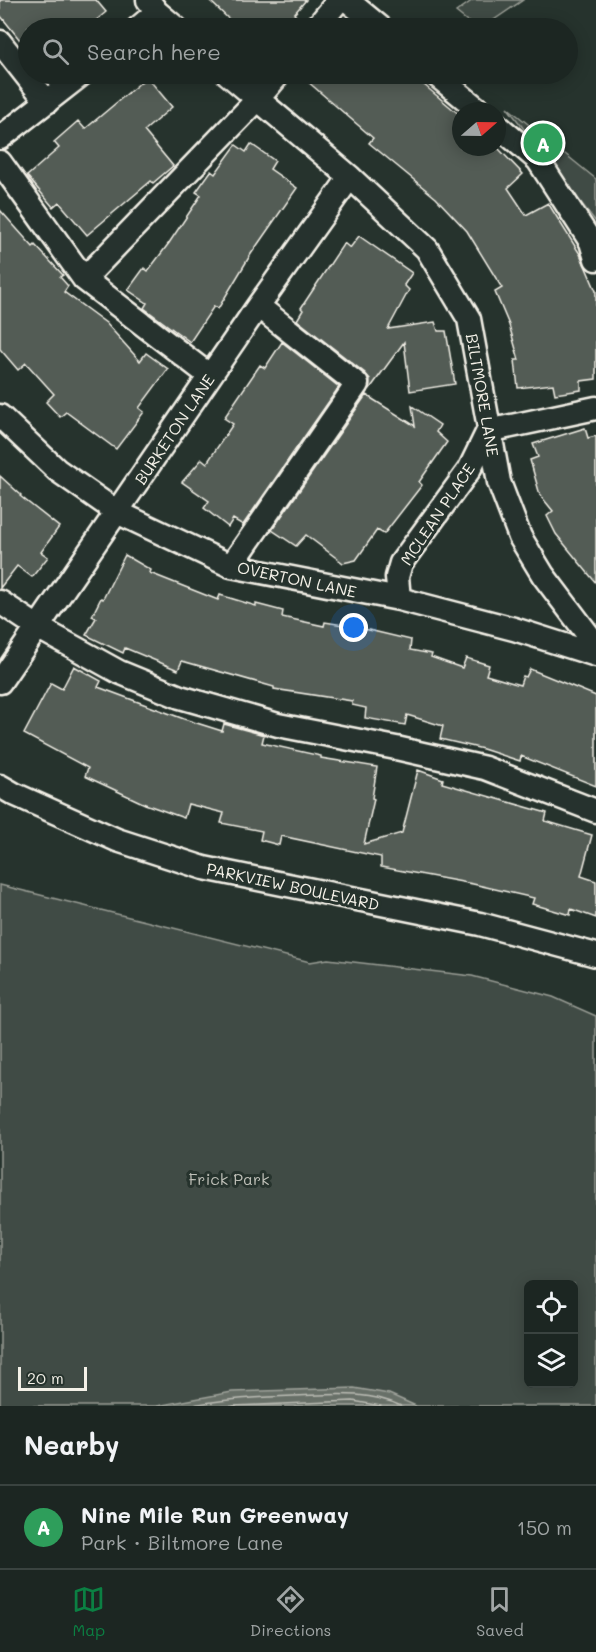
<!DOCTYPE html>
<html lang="en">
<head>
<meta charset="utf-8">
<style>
	:root { --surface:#1c2622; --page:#29322f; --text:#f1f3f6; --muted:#a0a5a5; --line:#3a4340; --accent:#0b8043 }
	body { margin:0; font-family:Mali,sans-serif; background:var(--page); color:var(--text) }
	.controls { position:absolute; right:18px; bottom:18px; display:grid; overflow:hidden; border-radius:9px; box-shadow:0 3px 15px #0003 }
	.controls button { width:54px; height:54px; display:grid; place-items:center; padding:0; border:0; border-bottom:2px solid var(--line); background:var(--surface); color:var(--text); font:30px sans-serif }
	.compass { position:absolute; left:452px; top:102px; width:54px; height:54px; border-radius:50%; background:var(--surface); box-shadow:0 3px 15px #0003; rotate:70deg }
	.scale { position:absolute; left:18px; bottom:15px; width:69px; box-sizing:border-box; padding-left:6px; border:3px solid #f4f1e8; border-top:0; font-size:16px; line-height:21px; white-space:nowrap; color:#f4f1e8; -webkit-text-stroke:4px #26332d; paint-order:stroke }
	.you { position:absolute; left:354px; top:628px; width:21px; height:21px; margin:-15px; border:4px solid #fff; border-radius:50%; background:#1a73e8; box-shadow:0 0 0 9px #1a73e833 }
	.badge { display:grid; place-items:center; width:39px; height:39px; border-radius:50%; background:var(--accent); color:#fff; font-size:20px; font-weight:700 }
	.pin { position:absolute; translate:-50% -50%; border:3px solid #fff; box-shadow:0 2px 6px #0006 }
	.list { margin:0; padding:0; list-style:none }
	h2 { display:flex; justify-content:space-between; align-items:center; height:78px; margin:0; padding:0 24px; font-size:26px }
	h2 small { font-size:20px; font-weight:400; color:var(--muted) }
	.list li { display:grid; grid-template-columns:39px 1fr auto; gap:18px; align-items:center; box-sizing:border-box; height:84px; padding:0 24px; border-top:2px solid var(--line) }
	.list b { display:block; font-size:22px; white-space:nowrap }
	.list p { margin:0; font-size:20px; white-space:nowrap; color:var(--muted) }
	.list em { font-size:20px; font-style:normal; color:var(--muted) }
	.icon { flex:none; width:33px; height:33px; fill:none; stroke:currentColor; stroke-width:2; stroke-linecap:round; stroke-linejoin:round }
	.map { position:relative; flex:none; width:596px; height:1406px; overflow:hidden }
	.search { position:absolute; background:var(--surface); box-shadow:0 3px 15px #0003; left:18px; right:18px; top:18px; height:66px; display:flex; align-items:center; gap:15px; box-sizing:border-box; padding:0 21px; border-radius:33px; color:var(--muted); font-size:22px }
	.sheet { height:162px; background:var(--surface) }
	nav { display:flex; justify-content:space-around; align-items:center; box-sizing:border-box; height:84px; border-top:2px solid var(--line); background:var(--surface); font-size:16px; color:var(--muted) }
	nav a { display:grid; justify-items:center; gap:3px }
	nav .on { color:var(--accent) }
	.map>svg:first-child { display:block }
</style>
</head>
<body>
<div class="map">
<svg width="596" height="1406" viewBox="0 0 596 1406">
	<rect width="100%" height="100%" fill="#26332d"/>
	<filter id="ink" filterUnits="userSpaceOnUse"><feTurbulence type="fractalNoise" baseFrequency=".0167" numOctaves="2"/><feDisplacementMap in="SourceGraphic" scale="12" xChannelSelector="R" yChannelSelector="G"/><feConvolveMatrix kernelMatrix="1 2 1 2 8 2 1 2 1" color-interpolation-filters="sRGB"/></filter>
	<g filter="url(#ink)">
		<path fill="#414b45" stroke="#9a9e96" stroke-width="1.5" fill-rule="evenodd" d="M473 0H523L482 28H476L456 12Z
			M507 107 596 179V222Z
			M0 885 310 962 328 959 472 976 553 997 596 1016V1406H0ZM528 1284H574V1384H528Z"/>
		<path fill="#676f68" stroke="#9fa39b" stroke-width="1.5" d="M354 1388 389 1394 416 1406H157L232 1392Z"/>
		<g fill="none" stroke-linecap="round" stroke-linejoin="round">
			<path stroke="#bcbdb5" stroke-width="1.5" d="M187 1406C223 1399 257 1397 293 1396 330 1395 367 1390 401 1406
				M233 1406 353 1401 381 1406"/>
		</g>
		<path fill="#525c55" stroke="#f4f1e8" stroke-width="1.5" d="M0 0H96L106 12 87 28H28V50L0 15Z
			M209 0H306L294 14 304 23 303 28H238Z
			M299 74H411L461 116V147H497L523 174 508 188 526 215 548 203 580 254 596 291V379L581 381V390L555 394 553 384 518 388 515 360H519L509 325 495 292 502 288 467 231 436 198 369 143 373 138Z
			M147 77 172 107 144 131 173 166 153 183 151 181 87 235 59 202 53 207 27 176 59 148 54 142 78 121 85 129Z
			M251 144 275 161 270 169 297 188 251 254 218 309 214 306 190 342 144 308 147 303 128 290 144 268 148 271 169 243 201 195 196 192 211 171 215 174 236 145 246 152Z
			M0 210 33 247 35 245 63 275 60 277 68 286 64 292 106 323 140 361 146 353 168 369 139 408 144 412 116 449 66 412 60 417 46 402 54 394 26 363 18 370 0 349Z
			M359 236 412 273 404 285 409 290 388 329 435 322 438 331H446L455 384 410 391 404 342 369 390 370 379 365 373 297 320 303 310 301 308 344 243 350 248Z
			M282 342 339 387 245 522 243 525 233 519 228 527 204 508 209 501 182 482 202 459 207 463 233 424 224 418 260 365 265 368Z
			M366 395 415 426 412 406 440 425 436 432 447 442 419 482 422 485 384 534 377 530 356 560 343 563 306 535 296 546 272 530Z
			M585 428 588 438 596 436V583L556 534 547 516 553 511 540 495 530 460 538 457 533 444Z
			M0 476 21 495 20 496 59 527 41 552 48 557 32 577 17 566 0 588Z
			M125 555 151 570 150 573 218 600 220 595 256 606V604L283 611 282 617 324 626 325 622 356 627 411 640 410 650 432 654 431 657 462 668 466 658 489 665 486 675 520 685 523 676 526 677 530 669 596 696V786L521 756 520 761 483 749 440 739 443 726 407 715 405 725 365 718 366 708 352 705V701L274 689V687L182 661 178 670 125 648 123 653 86 635 96 618 92 616 101 598 103 599Z
			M74 666 101 681 98 687 184 719 222 731 224 724 264 735 262 743 321 756V758L377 767 372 798 374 799 364 844 402 833 418 770 443 779 442 783 547 813 545 821 592 835 581 876 596 881V918L571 909 570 915 532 904 534 898 473 884 381 867V857L281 836 279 845 260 840 262 831 221 823 224 813 188 804 184 818 145 804 85 776 88 768 24 734 51 683 62 689Z"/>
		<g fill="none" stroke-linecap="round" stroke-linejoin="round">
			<g stroke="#f4f1e8" stroke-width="27">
				<path id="minor" d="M148 0 157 12 176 28
					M347 0 381 28
					M138 28 157 12
					M316 28 339 0
					M0 42 47 102
					M228 74 350 177 427 249 469 319 499 482 520 537 543 575 596 645
					M435 74 480 111
					M497 125 538 160 591 242 596 259
					M0 138 82 74
					M0 162 84 279 210 376
					M84 279 258 99 279 74
					M0 416 57 470 117 512 231 566 399 599 514 629 596 655
					M488 431 596 408
					M231 566 357 384 258 306
					M399 599 397 577 401 563 469 470 488 431
					M0 602 39 628 119 672 180 697 278 725 396 748 485 768 596 811
					M0 682 258 306 350 177
					M0 786 14 794 117 840 204 868 480 924 596 955"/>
			</g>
			<use href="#minor" stroke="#26332d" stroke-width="22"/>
		</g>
	</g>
	<g text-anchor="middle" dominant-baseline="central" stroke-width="6" stroke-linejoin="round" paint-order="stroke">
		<g font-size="16" fill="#f4f1e8" stroke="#26332d">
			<text transform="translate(483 395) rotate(80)">BILTMORE LANE</text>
			<text transform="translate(174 429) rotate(-56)">BURKETON LANE</text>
			<text transform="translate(437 514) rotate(-56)">MCLEAN PLACE</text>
			<text transform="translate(297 579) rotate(12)">OVERTON LANE</text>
			<text transform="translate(293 886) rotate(12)">PARKVIEW BOULEVARD</text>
		</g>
		<g font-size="16" fill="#bebfb7" stroke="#26332d">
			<text x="229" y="1178">Frick Park</text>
		</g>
	</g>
</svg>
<div class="controls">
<button><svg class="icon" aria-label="locate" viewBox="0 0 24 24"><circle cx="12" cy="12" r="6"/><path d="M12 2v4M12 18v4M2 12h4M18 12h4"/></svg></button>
<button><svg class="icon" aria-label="layers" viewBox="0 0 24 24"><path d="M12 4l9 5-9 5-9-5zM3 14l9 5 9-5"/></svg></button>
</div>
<svg class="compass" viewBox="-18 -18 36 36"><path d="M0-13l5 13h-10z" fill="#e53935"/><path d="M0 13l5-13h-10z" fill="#a0a5a5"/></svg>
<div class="scale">20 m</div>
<div class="you"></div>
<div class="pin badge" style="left:543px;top:143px;background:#2e9e5b">A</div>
<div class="search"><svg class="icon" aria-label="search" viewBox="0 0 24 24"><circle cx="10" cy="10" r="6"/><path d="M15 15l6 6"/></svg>Search here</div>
</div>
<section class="sheet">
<h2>Nearby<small></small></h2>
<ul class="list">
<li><span class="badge" style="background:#2e9e5b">A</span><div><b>Nine Mile Run Greenway</b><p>Park · Biltmore Lane</p></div><em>150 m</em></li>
</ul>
</section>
<nav>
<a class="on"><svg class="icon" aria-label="map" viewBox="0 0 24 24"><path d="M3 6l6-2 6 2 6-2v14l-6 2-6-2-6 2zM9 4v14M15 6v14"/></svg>Map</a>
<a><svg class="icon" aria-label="directions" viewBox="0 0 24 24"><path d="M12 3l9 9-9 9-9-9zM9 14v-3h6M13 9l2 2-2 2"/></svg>Directions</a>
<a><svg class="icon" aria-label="saved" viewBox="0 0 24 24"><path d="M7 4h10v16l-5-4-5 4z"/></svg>Saved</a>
</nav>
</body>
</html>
